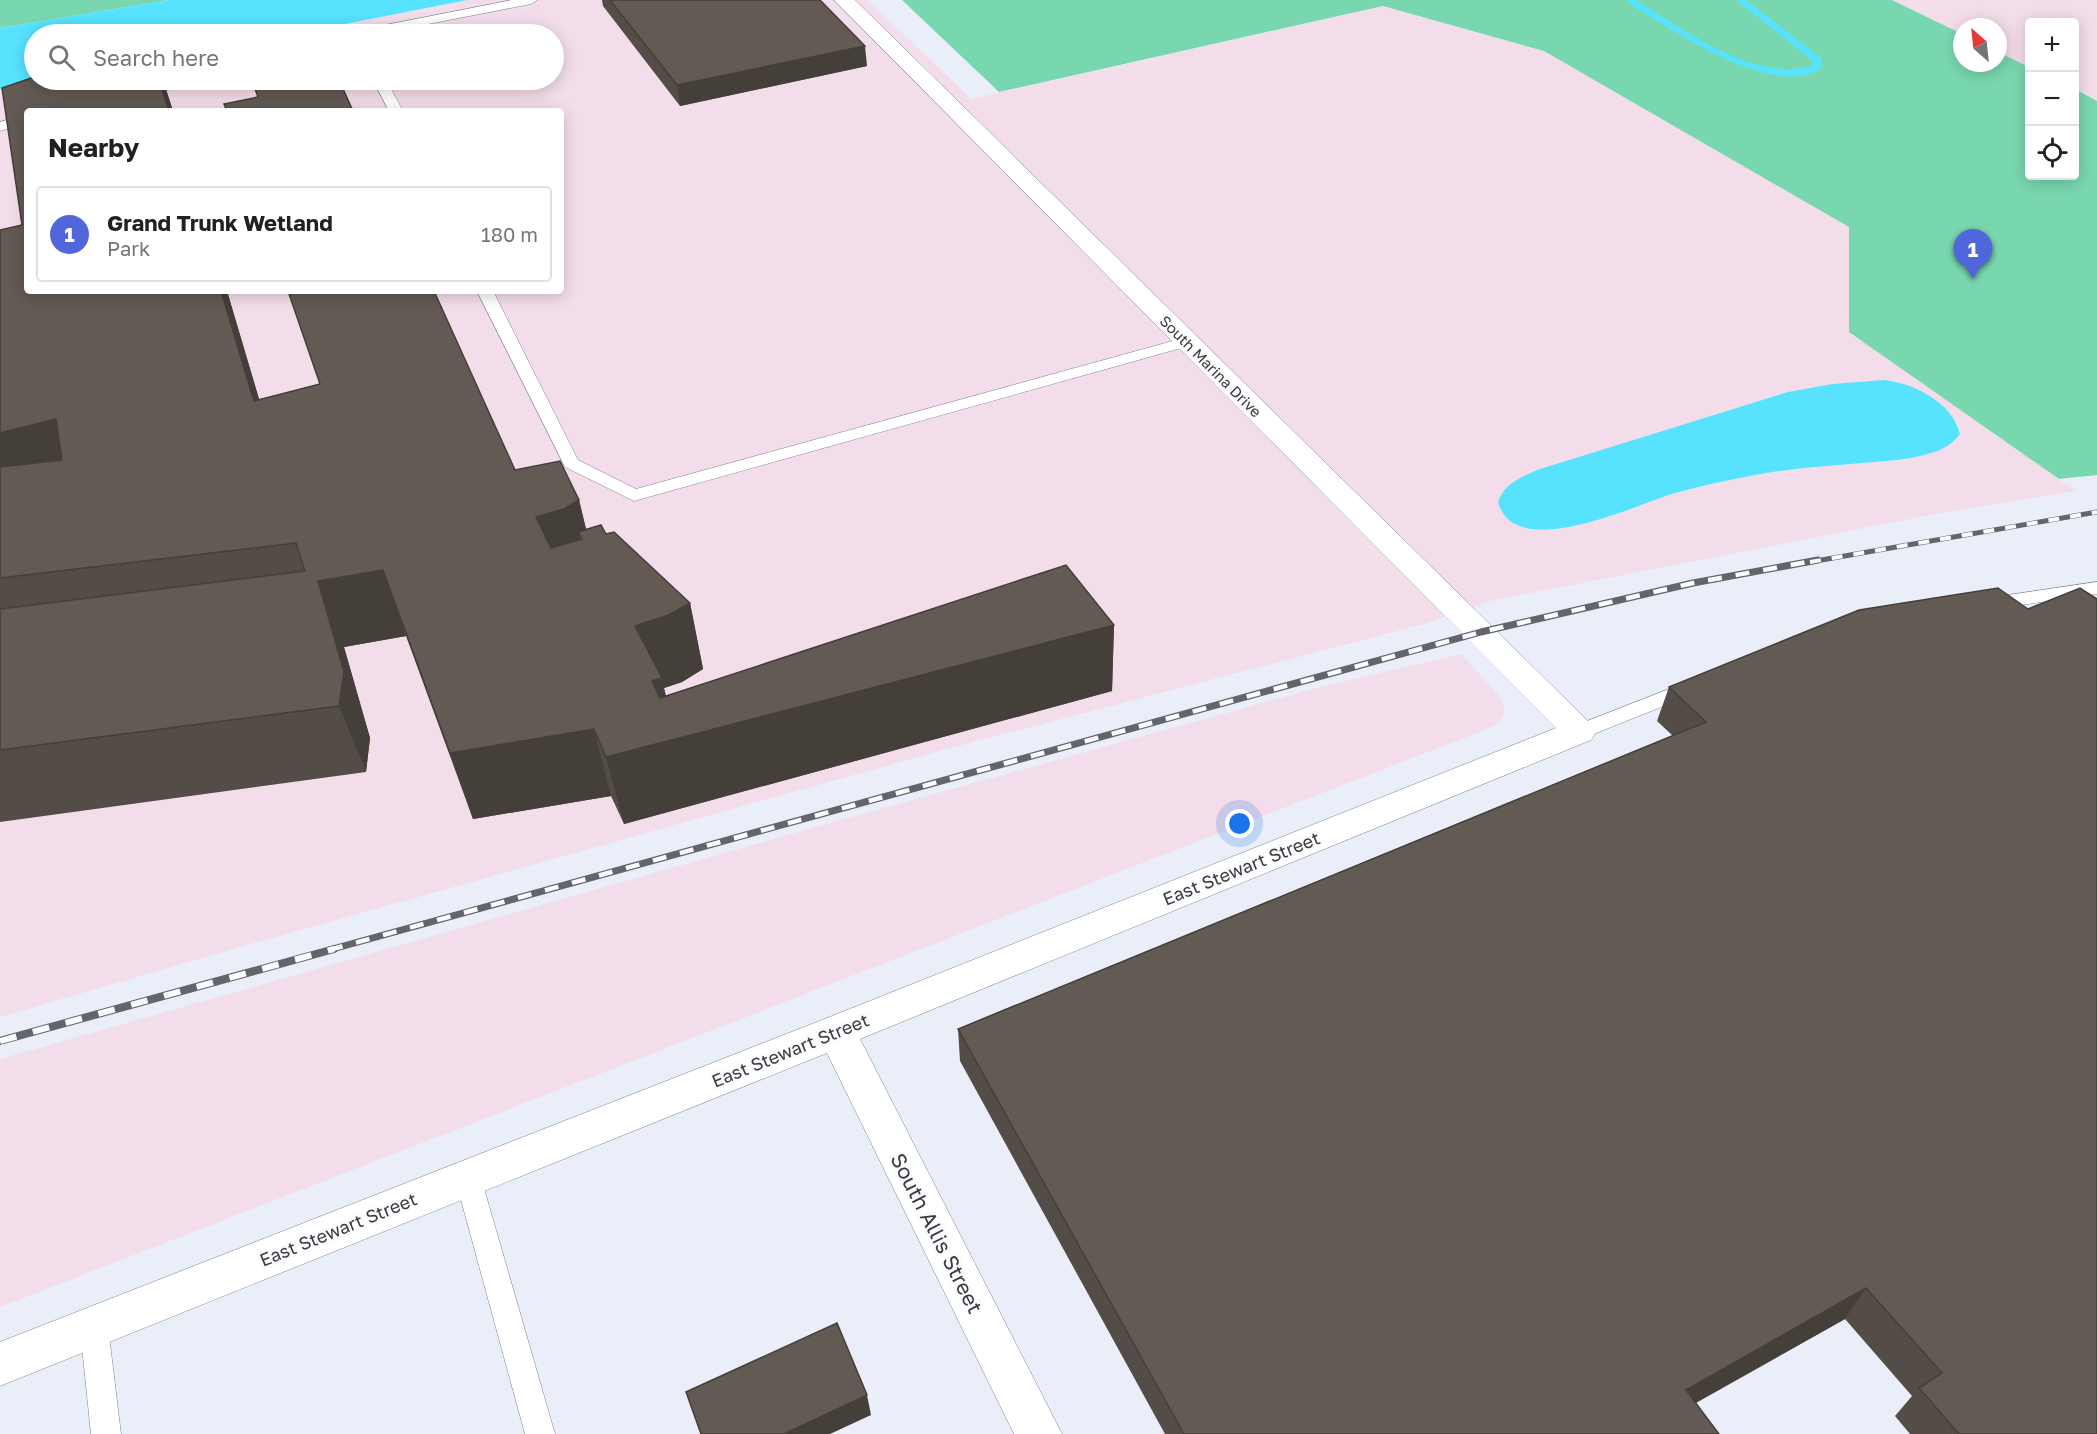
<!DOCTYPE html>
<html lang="en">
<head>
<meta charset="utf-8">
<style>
	:root { --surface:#fff; --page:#f2f2f2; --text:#202124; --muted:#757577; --line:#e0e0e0; --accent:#5066db }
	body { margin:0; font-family:"Golos Text",sans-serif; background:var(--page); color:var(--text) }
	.controls { position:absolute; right:18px; top:18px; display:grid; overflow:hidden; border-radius:6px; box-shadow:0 3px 15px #0003 }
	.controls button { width:54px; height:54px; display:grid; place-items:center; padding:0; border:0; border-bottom:2px solid var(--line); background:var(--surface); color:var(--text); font:30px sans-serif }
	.compass { position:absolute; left:1953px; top:18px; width:54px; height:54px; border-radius:50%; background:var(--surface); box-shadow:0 3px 15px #0003; rotate:333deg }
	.you { position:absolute; left:1240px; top:824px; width:21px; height:21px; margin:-15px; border:4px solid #fff; border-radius:50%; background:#1a73e8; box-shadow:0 0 0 9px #1a73e833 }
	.badge { display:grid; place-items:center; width:39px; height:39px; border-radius:50%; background:var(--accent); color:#fff; font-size:20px; font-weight:700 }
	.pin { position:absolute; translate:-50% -50px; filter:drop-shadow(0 2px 3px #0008) }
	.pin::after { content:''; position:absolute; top:32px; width:21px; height:18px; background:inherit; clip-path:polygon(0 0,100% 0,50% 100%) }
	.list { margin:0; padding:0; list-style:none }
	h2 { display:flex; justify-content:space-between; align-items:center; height:78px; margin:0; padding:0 24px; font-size:26px }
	h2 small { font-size:20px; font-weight:400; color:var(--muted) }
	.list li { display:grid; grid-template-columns:39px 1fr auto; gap:18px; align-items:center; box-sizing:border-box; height:96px; margin:0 12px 12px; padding:0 12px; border:2px solid var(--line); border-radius:6px }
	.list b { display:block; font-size:22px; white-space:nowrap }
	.list p { margin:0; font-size:20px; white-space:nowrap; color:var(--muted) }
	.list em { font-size:20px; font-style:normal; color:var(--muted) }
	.icon { flex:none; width:33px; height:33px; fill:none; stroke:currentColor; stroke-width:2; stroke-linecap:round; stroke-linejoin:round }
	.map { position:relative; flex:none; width:2097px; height:1434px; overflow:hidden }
	.search { position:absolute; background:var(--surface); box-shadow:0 3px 15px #0003; left:24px; top:24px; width:540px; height:66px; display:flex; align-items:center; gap:15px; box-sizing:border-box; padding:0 21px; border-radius:33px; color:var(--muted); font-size:22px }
	.panel { position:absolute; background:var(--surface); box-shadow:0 3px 15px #0003; left:24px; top:108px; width:540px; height:186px; border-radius:6px }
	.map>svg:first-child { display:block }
</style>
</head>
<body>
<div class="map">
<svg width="2097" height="1434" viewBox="0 0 2097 1434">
	<rect width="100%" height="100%" fill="#e9eef9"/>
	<path fill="#f3ddea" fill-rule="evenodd" d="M467 0H868L971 99 1383 6 1544 51 1850 227 1849 332 2076 491 1941 513 1490 601 1428 623 943 750 250 944 0 1017V89L51 80H554V34H294ZM27 111H561V291H27ZM1884 380 1895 381 1918 390 1958 423 1960 434 1955 441 1944 448 1903 460 1788 469 1753 475 1675 493 1578 525 1551 530H1534L1512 483 1540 469 1788 392 1832 384Z
		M1892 0H2097V101L2075 89 2074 22H2030L2029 67 1998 52V27H1962V34Z
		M1461 654 1497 693 1503 704 1505 713 1500 722 1487 729 0 1307V1059L830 823 1320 687Z"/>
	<path fill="#79d7af" d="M0 0H169L0 28Z
		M902 0H1892L1962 34V63H1998V52L2029 67 2030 176H2074L2075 89 2097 101V475L2059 479 1849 332V227L1544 51 1383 6 999 92Z"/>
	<path fill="#57e3fe" d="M169 0H467L294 34H34V80H51L0 89V28Z
		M1884 380C1914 383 1953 403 1960 434 1953 444 1942 450 1931 453 1909 460 1886 461 1863 463 1827 466 1791 468 1755 475 1728 480 1701 486 1675 493 1637 504 1515 564 1498 502 1504 483 1523 476 1540 469L1788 392 1832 384Z"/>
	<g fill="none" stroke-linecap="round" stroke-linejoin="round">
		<path fill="#57e3fe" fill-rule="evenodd" d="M1626 0H1636C1685 30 1752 82 1812 66L1813 61 1736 0H1746L1821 58V68C1780 97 1696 45 1661 23 1649 16 1635 9 1626 0Z"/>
		<g stroke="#7f838d" stroke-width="1">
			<path id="service" d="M512 0H537L531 4 377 34H354L360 30Z
				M373 80H386L403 111H389Z
				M27 114V123L0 131V122Z
				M477 291H493L578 460 636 489 1180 339 1186 337 1194 342 1192 345 634 501 565 467Z
				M2097 582V594L1987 610 1980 609 1977 604 1980 599 1987 598Z
				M1692 680 1699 682 1702 687 1699 692 1586 737 1579 740 1572 737 1568 732 1572 727Z
				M468 1166 477 1170 481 1178 555 1434H525L455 1178 459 1170Z
				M94 1313 104 1317 108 1327 121 1434H91L80 1327 84 1317Z"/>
		</g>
		<g stroke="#7f838d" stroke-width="1">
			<path id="minor" d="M834 0H855L1591 724 1596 732 1591 740 860 1039 1062 1434H1014L827 1053 0 1386V1342L822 1020 1556 728Z"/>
		</g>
		<use href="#service" fill="#fff" fill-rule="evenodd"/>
		<use href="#minor" fill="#fff" fill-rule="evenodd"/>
		<g stroke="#62656b" stroke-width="5">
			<path id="rail-far2" d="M1810 562 2097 512"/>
		</g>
		<g stroke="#62656b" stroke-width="7">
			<path id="rail-far1" d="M329 950 1481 632 1693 583 1818 560"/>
		</g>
		<g stroke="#62656b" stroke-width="8">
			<path id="rail" d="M0 1041 334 949"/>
		</g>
		<use href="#rail-far2" stroke="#fafbfd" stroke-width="4" stroke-dasharray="11" stroke-linecap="butt"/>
		<use href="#rail-far1" stroke="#fafbfd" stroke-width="4.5" stroke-dasharray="14" stroke-linecap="butt"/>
		<use href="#rail" stroke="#fafbfd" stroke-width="6" stroke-dasharray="17" stroke-linecap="butt"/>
	</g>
	<path fill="#544d47" d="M602 0H820L867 66 680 106 603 6Z
		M34 77V80H163L173 111H27V291H227L259 400 320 384 288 291H434L515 470 560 461 579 500 586 529 601 525 606 534 614 532 690 603 703 669 682 682 664 688 666 696 1066 565 1114 625 1112 691 624 824 611 796 473 819 406 636 344 647 370 738 366 772 0 822V230L22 225 2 88Z
		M2028 609 2097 1434H1910L1895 1416 1912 1396 1845 1319 1696 1403 1719 1434H1165L960 1061 958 1029 1673 736 1657 721 1669 687Z"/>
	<path fill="#453f3a" d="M865 46 867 66 680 106 677 85Z
		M159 80H163L173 111H169Z
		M221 291H227L279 466 254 401Z
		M56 419 88 484 0 506V433Z
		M579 500 595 566 578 532 587 570 554 583 536 517Z
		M383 570 406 636 344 647 370 738 366 772 339 706 318 581Z
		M690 603 703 669 682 682 664 688 675 739 1114 625 1112 691 624 824 606 757 635 626Z
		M594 729 611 796 473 819 450 753Z
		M1866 1288 1845 1319 1668 1418 1686 1390Z
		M867 1395 871 1415 830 1434H784Z"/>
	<path fill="#625a53" stroke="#453f3a" stroke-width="1.5" d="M610 0H820L865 46 677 85Z
		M34 77V80H159L169 111H27V291H221L254 401 320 384 288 291H434L515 470 560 461 579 500 564 509 536 517 551 548 582 539 578 532 601 525 606 534 614 532 690 603 669 615 635 626 662 678 652 681 660 698 1066 565 1114 625 606 757 594 729 450 753 383 570 318 581 344 672 339 706 0 750V609L305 571 296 543 0 578V467L62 460 56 419 0 433V230L22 225 2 88Z
		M259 80H339L353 111H227L224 104 258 97 252 81Z
		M1998 588 2028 609 2080 588 2097 599V1434H1959L1919 1388 1942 1373 1866 1288 1686 1390 1719 1434H1184L958 1029 1706 722 1669 687 1859 610Z
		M837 1323 867 1395 784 1434H701L686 1392Z"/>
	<g text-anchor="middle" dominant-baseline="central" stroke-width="6" stroke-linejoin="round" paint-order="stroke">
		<g font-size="15" fill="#393b3f" stroke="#fafbfd">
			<text transform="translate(1211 366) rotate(45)">South Marina Drive</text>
		</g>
		<g font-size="18" fill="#393b3f" stroke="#fafbfd">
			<text transform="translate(1241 868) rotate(-22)">East Stewart Street</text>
			<text transform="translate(790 1050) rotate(-22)">East Stewart Street</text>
			<text transform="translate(338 1229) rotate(-22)">East Stewart Street</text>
		</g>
		<g font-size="21" fill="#393b3f" stroke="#fafbfd">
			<text transform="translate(937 1233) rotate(63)">South Allis Street</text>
		</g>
	</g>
</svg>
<div class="controls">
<button>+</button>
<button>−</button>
<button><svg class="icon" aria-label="locate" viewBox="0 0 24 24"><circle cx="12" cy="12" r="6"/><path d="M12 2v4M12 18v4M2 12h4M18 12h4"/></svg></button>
</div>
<svg class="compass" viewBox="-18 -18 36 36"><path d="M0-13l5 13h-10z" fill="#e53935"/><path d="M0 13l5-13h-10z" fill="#757577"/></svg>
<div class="you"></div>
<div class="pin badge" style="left:1973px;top:279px">1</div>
<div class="search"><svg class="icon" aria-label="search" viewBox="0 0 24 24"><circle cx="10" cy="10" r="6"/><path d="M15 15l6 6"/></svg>Search here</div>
<section class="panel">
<h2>Nearby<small></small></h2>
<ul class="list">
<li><span class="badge">1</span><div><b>Grand Trunk Wetland</b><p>Park</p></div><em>180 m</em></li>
</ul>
</section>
</div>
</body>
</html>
